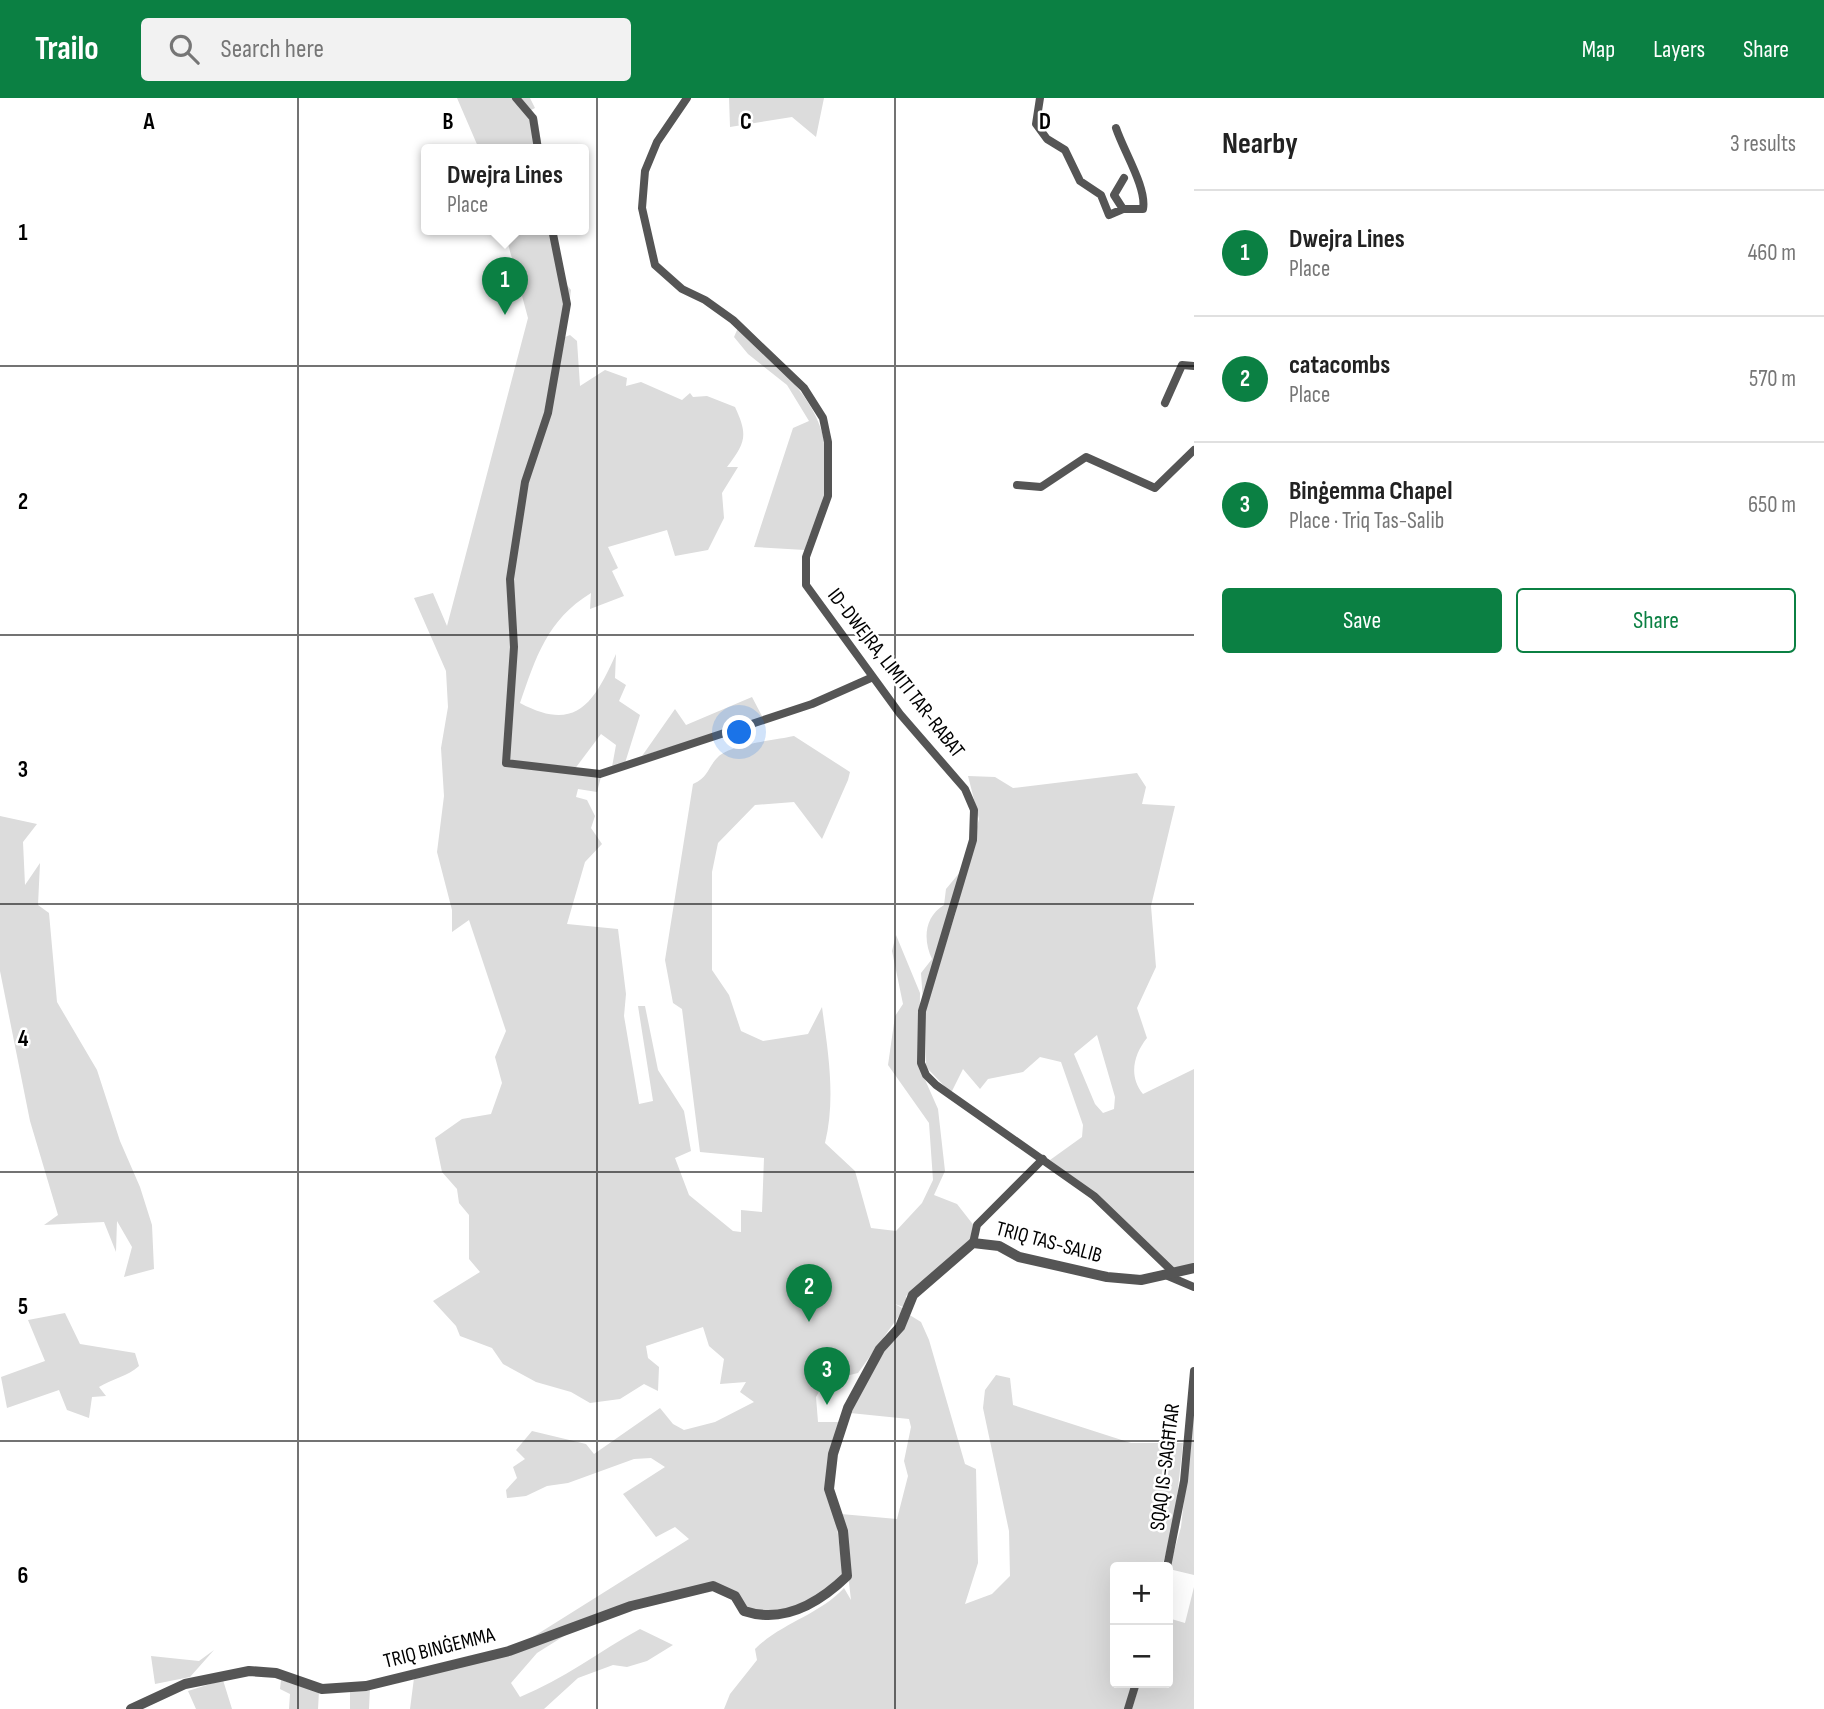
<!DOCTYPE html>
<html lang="en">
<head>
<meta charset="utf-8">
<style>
	:root { --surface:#fff; --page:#f2f2f2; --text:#222; --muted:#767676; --line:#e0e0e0; --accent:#0b8043 }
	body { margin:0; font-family:"Sofia Sans Condensed",sans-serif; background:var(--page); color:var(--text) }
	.controls { position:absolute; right:21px; bottom:21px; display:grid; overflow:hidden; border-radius:7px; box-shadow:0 7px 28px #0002 }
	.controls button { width:63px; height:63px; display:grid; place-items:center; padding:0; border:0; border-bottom:2px solid var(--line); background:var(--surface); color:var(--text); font:35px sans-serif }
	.you { position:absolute; left:740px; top:635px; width:24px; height:24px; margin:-18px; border:5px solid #fff; border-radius:50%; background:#1a73e8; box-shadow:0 0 0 10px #1a73e833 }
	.badge { display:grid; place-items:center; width:46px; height:46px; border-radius:50%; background:var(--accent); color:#fff; font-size:23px; font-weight:700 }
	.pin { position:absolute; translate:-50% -58px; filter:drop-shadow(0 2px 4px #0008) }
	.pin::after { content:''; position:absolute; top:37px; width:24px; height:21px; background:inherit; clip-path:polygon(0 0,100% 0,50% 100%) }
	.popup { position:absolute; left:421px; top:46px; width:168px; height:91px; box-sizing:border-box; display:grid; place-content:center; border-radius:7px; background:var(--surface); filter:drop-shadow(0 2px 5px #0005); font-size:23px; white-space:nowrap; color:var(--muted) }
	.popup b { font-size:26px; color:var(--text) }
	.popup::after { content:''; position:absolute; left:50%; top:100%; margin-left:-14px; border:14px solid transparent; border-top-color:var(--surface) }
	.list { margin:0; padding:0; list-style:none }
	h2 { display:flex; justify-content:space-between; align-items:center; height:91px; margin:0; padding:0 28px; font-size:30px }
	h2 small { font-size:23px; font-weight:400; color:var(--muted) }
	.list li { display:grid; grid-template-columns:46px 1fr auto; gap:21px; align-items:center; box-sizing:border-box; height:126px; padding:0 28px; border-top:2px solid var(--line) }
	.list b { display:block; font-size:26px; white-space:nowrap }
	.list p { margin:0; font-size:23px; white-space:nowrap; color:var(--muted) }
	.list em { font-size:23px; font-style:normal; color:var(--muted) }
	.actions { display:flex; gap:14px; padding:21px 28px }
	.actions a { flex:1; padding:16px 0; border:2px solid var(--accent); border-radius:7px; text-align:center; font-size:24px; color:var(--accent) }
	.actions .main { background:var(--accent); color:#fff }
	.icon { flex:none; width:38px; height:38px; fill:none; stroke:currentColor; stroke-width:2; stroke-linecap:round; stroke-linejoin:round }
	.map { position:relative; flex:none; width:1194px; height:1611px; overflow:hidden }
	header { display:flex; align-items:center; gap:42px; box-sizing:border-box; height:98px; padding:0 35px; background:var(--accent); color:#fff }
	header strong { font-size:33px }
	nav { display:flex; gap:38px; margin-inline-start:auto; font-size:24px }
	.search { width:490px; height:63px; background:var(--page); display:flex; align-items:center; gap:18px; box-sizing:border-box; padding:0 24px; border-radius:7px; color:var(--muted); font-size:26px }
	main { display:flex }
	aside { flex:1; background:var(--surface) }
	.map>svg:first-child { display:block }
</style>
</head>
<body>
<header>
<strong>Trailo</strong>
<div class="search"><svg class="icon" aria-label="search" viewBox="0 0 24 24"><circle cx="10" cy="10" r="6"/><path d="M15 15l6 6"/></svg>Search here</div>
<nav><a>Map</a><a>Layers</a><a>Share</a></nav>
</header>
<main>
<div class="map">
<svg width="1194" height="1611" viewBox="0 0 1194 1611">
	<rect width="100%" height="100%" fill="#fff"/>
	<path fill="#dcdcdc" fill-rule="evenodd" d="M457 0H530L535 10 529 13 537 18 542 51H479Z
		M729 0H824L816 39 792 19 730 29Z
		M504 131H555L566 186 571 192 565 239 570 237 577 243 580 288 605 272 627 280 626 288 641 284 682 302 690 295 693 299 707 298 735 309C748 337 746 344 727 369H738L722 395 724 420 708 452 675 458 667 432 608 449 618 470 612 473 624 498 590 511 591 495C547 522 536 559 520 605 576 635 594 605 616 556L615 580 626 587 619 603 640 617 625 665 612 669 616 647 601 636 571 676 601 679 597 694 578 691 576 699 587 702 595 718 591 730 602 746 585 764 567 826 618 831 626 896 624 918 639 1006 653 1003 638 908H645L658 972 684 1013 691 1053 675 1060 689 1097 733 1133 741 1134V1112L762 1114 764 1060 700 1054 682 911 673 905 665 862 693 686C709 679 707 670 718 659 731 646 776 642 794 638L850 674 848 682 822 741 794 704 755 707 718 745 712 774V872L729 897 741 933 763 943 808 936 822 909C828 954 836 1000 825 1045L855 1073 871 1130 896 1133 922 1105 933 1082 929 1025 888 967 895 918 903 906 892 853 896 837 920 895 919 968 938 1011 945 1073 934 1097 957 1106 975 1129 969 1144 906 1198V1210L895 1206 904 1211 858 1275 825 1283 816 1299 818 1324H839L828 1357 843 1477C821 1496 788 1522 756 1514 741 1510 728 1496 715 1487L528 1542 689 1441 675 1429 656 1439 623 1396 665 1369 651 1360 634 1361 568 1385 547 1388 526 1398 507 1400 506 1392 517 1380 513 1369 525 1361 516 1352 532 1333 586 1346 594 1356 660 1310 673 1326 684 1332 715 1324 754 1304 740 1294 746 1284 720 1286 724 1261 709 1248 703 1229 646 1248 648 1260 659 1269 658 1293 644 1286 620 1301 590 1305 571 1294 536 1284 503 1266 492 1250 460 1238 456 1228 433 1203 480 1174 469 1161V1117L459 1105 457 1091 442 1074 435 1040 462 1021 491 1016 502 985 495 959 506 933 469 822 452 834V812L437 754 444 698 441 650 448 609 446 573 414 500 433 495 447 528 528 220Z
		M738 230C791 281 838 314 825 397 823 415 809 433 805 452L754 449 793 330 809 323 787 287 748 256 734 239Z
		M752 599 763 620 642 658 675 611 686 627Z
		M1137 675 1146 689 1142 706 1175 708 1151 808 1156 869 1137 910 1147 940C1134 956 1128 978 1143 996L1194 971V1167L1173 1171 1092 1093 1050 1062 1082 1039 1083 1027 1061 964 1040 959 1023 974 988 981 980 991 963 971 951 995 926 969V908L955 817 979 721 968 678 995 679 1013 690ZM1097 937 1115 999 1114 1011 1103 1015 1095 1006 1074 956Z
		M0 718 37 726 23 744 25 787 40 765 38 807 49 815 57 904 97 972 120 1043 140 1089 152 1127 154 1171 124 1179 132 1149 117 1123 116 1154 104 1124 44 1127 58 1117 30 1023 0 873Z
		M961 773 923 903 921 875 932 861C923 842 924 819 944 807L946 791Z
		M65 1215 80 1246 135 1255 139 1268C128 1278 112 1281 99 1289L106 1298 92 1299 89 1320 67 1312 59 1292 7 1310 1 1279 45 1263 28 1222Z
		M908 1216 921 1224 929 1242 965 1366 976 1371 978 1465 965 1506 992 1496 1010 1478 1009 1433 983 1310 985 1292 996 1277 1010 1280 1013 1307 1131 1345H1183L1174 1426 1162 1469H1115V1585H1133L1124 1611H724L730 1596 757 1562 755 1551C781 1525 819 1517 844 1490L851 1502 841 1416 897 1421 908 1378 904 1363 911 1329 909 1321 850 1315 879 1256Z
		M1194 1312V1477L1169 1471 1181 1429Z
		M1194 1489V1611H1132L1140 1585H1168V1520L1185 1525Z
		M640 1531 673 1547 647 1563 627 1569 613 1567 578 1580 544 1611H410L414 1580 572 1533 537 1555 511 1585 520 1599C564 1581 598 1554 640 1531Z
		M214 1552 190 1579 155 1586 151 1558 199 1563Z
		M223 1582 232 1611H196L188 1593Z
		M281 1582 319 1593 318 1611H289L290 1596 280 1591Z
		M370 1590 369 1611H350V1593Z"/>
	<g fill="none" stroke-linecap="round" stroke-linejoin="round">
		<path stroke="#555" stroke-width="8" d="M516 0 533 20 538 51
			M687 0 657 44 645 73 642 110 655 167 682 191 705 202 733 222 804 290 823 320 828 344V398L806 459V487L900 616 965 691 974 712 973 742 922 913 921 965 926 977 936 987 1094 1098 1174 1175
			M1040 0 1036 26 1047 41 1065 52 1080 83 1101 97 1109 117 1123 111H1143C1147 90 1124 54 1116 30
			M1123 111 1114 97 1124 80
			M552 131 567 206 548 315 525 384 510 481 514 549 506 665 600 676 812 606 873 579
			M1165 305 1182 267 1194 268
			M1017 387 1041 389 1086 359 1155 390 1194 352
			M973 1145 977 1127 1043 1061
			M1168 1178 1194 1189
			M1167 1469 1184 1383 1194 1273
			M1128 1611 1136 1585"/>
		<path stroke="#555" stroke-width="10" d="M131 1611 185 1586 249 1573 276 1575 322 1591 366 1588 509 1553 631 1508 713 1488 735 1498 744 1513C783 1526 819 1505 847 1478L843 1433 829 1391 833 1356 848 1310 880 1251 900 1229 913 1197 973 1145 999 1148 1019 1159 1107 1179 1141 1182 1194 1170"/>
	</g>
	<path fill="none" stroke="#000" stroke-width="2" stroke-opacity="0.55" d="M298 0V1611M597 0V1611M895 0V1611M0 268H1194M0 537H1194M0 806H1194M0 1074H1194M0 1343H1194"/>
	<g text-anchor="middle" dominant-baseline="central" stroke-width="5" stroke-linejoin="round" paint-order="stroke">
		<g font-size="21" fill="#000" stroke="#fff">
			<text transform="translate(896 575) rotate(52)">ID-DWEJRA, LIMITI TAR-RABAT</text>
			<text transform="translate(1049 1144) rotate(15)">TRIQ TAS-SALIB</text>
			<text transform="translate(1165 1369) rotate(-83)">SQAQ IS-SAGĦTAR</text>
			<text transform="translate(439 1550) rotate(-14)">TRIQ BINĠEMMA</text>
		</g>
	</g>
	<g font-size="23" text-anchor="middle" font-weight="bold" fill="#000" stroke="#fff" stroke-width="5" stroke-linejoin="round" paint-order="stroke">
		<text x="149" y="31">A</text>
		<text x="448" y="31">B</text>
		<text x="746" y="31">C</text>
		<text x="1045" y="31">D</text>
		<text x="23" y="142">1</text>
		<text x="23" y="411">2</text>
		<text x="23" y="679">3</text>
		<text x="23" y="948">4</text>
		<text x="23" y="1216">5</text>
		<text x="23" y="1485">6</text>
	</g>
</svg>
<div class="controls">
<button>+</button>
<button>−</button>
</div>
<div class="you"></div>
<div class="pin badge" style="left:505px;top:217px">1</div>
<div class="popup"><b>Dwejra Lines</b>Place</div>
<div class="pin badge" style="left:809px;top:1224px">2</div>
<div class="pin badge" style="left:827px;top:1307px">3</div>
</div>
<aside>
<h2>Nearby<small>3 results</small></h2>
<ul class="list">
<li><span class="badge">1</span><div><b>Dwejra Lines</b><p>Place</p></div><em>460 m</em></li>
<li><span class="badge">2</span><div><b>catacombs</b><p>Place</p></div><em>570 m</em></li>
<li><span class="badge">3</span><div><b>Binġemma Chapel</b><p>Place · Triq Tas-Salib</p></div><em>650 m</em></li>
</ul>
<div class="actions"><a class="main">Save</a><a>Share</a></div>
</aside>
</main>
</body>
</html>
